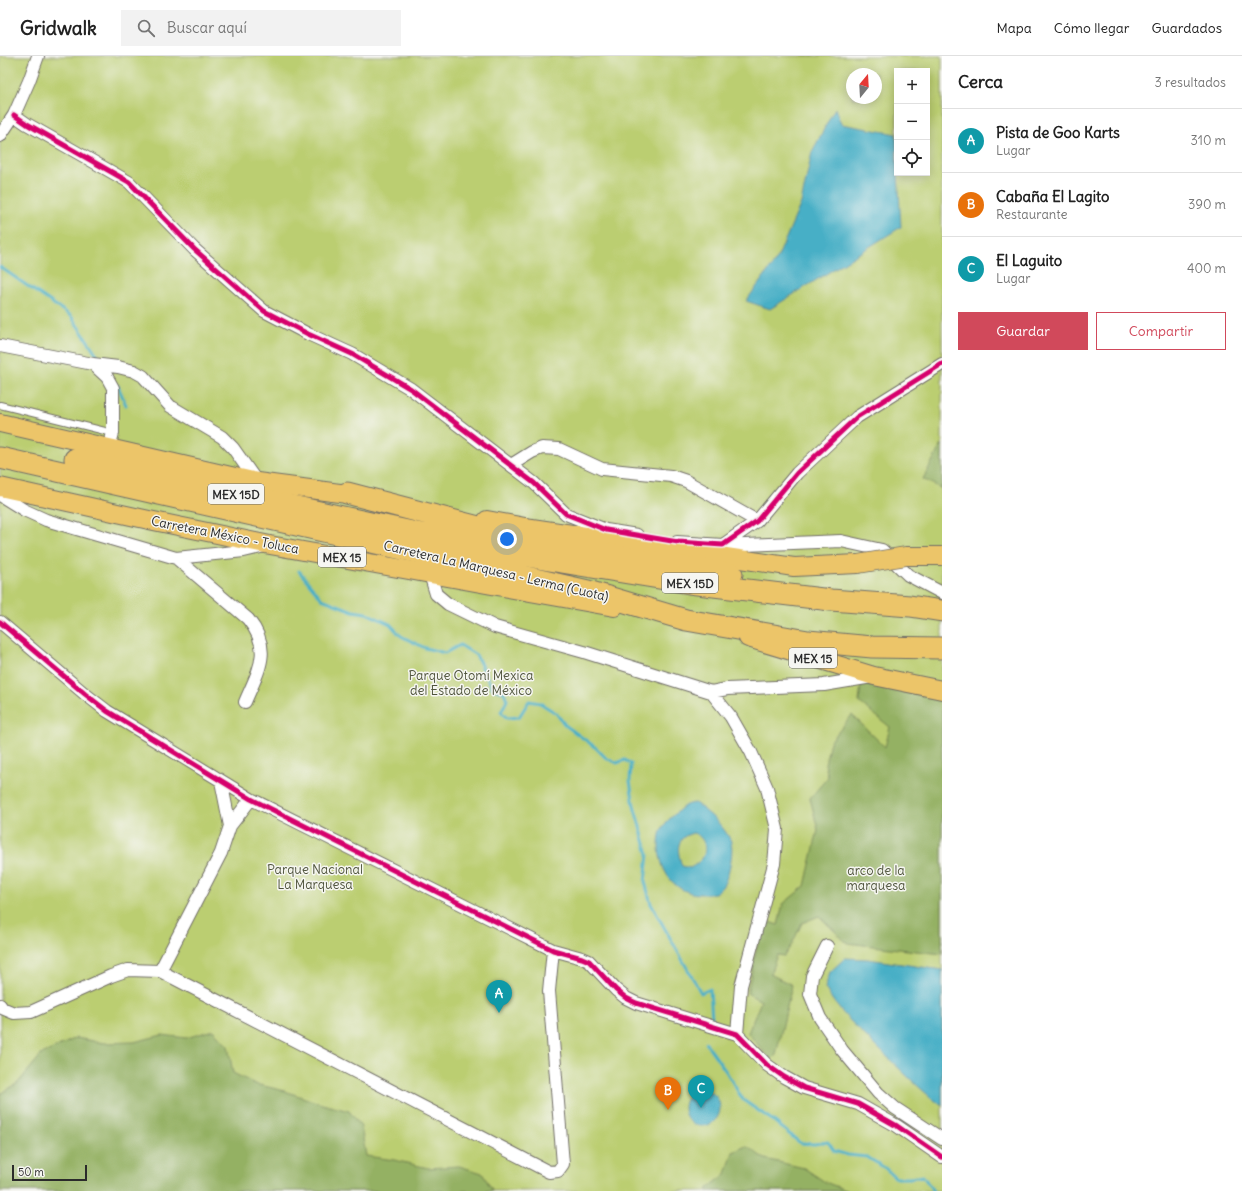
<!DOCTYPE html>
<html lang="es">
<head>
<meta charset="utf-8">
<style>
	:root { --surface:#fff; --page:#f2f2f2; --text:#222; --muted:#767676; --line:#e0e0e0; --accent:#d1495b }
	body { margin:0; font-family:Delius,sans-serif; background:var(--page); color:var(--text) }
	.controls { position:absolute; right:12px; top:12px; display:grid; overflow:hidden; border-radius:0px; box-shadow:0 2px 10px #0003 }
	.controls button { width:36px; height:36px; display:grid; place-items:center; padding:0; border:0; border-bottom:1px solid var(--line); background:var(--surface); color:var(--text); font:20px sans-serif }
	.compass { position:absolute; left:846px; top:12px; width:36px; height:36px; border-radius:50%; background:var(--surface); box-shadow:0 2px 10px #0003; rotate:18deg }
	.scale { position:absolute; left:12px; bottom:10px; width:75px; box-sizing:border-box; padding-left:4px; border:2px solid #2b2b2b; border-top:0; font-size:11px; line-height:14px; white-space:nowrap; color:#2b2b2b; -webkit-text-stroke:3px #f6f6f2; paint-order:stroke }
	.you { position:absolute; left:507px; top:483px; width:14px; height:14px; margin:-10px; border:3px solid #fff; border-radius:50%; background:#1a73e8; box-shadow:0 0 0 6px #1a73e833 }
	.badge { display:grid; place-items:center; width:26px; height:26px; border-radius:50%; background:var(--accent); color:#fff; font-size:13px; font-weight:700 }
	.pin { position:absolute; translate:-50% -33px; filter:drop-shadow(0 1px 2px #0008) }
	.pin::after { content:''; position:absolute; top:21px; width:14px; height:12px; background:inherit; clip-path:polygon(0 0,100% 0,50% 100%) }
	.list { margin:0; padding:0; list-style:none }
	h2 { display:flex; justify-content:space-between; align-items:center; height:52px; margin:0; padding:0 16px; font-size:17px }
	h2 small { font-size:13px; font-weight:400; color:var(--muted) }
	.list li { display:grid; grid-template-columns:26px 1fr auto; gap:12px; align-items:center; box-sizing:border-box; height:64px; padding:0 16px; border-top:1px solid var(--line) }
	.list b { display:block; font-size:15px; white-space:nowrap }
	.list p { margin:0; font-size:13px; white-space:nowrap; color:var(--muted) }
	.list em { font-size:13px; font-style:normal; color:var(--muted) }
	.actions { display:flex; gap:8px; padding:12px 16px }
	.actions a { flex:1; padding:9px 0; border:1px solid var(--accent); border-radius:0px; text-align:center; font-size:14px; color:var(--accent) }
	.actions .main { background:var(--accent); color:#fff }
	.icon { flex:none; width:22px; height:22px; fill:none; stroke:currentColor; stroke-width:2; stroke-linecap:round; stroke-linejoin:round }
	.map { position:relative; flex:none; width:942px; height:1135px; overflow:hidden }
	header { display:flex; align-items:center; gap:24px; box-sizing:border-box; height:56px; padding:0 20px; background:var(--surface); border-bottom:1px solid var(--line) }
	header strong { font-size:19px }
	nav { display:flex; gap:22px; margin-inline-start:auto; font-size:14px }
	.search { width:280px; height:36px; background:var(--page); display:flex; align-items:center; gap:10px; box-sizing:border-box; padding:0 14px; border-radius:0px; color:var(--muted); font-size:15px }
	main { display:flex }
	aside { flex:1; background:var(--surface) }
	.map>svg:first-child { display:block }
</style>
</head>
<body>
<header>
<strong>Gridwalk</strong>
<div class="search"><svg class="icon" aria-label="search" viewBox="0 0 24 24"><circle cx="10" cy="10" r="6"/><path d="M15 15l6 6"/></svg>Buscar aquí</div>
<nav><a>Mapa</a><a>Cómo llegar</a><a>Guardados</a></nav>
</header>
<main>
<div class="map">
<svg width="942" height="1135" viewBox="0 0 942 1135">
	<rect width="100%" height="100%" fill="#f6f6f2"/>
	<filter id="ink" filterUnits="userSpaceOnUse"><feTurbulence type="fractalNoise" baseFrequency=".025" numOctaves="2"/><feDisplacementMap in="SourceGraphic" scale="8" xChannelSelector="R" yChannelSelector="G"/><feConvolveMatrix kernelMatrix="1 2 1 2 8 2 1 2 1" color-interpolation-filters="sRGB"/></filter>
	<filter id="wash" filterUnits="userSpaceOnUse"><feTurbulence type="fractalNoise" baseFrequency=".012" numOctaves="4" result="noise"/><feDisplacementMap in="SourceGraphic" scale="16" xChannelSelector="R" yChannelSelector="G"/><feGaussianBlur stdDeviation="0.9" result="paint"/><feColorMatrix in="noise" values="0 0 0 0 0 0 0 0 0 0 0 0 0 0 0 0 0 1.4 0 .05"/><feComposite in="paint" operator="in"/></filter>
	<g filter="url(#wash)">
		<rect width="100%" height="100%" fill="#f2ead7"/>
		<path fill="#bbce71" stroke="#737c4e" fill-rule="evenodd" d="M0 0H942V1135H0ZM897 15H927V117H897ZM852 18H876V42H852Z"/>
		<path fill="#94b163" stroke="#606e47" d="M942 387V433L923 423Z
			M861 628 942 643V898L847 887 819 860 802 867 792 888 784 900 777 899 770 918 792 929 776 999 771 1004 748 977 761 945 747 937 763 864 778 869 783 848 805 830 818 774 810 742 828 721 825 708 830 686 852 659 885 691 890 671 859 646Z
			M213 974 228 990 233 1017 255 1028 285 1035 322 1048 349 1055 361 1071 366 1100 394 1104 428 1112 459 1110 482 1117 493 1135H0V1038L18 1027 42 998 76 982 104 987 134 986 162 979 186 982Z
			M746 1090 765 1103 804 1112 825 1126 848 1135H708V1132L726 1118 733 1096Z"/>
		<path fill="#47afc6" stroke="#396d78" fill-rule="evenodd" d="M835 52 841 68 896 78 897 117H898L901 171 770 253 746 245 777 203 801 147 812 96Z
			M695 747C709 757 722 768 730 783 735 792 729 819 724 828 722 832 718 835 715 837 706 838 697 839 688 836 669 829 661 812 659 793 659 788 659 780 661 775 663 769 670 762 675 758 683 751 684 748 695 747ZM693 777C706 781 709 797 699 806 696 809 693 810 690 812L682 810C679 801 675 788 684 781 686 779 690 778 693 777Z
			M845 902 868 903 942 914V1050C919 1033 899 1012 878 992 859 973 838 956 825 932L830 916Z
			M684 1052a18 18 0 1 1 36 0a18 18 0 1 1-36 0Z"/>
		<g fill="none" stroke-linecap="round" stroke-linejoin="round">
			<path stroke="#47afc6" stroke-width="3" d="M0 211 71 260 102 306
				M118 330 126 349
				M299 515 322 543 353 555 366 557 390 568 401 580 425 592 445 597 460 589 476 599 493 633 504 636 507 644 501 656 507 662 519 661 529 645 540 647 556 657 565 669 595 691 606 702 617 707 625 704 631 708 630 725 634 750 648 798 645 826 651 848 701 937 710 933 712 963
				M706 987 727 1017 743 1044 775 1066 800 1087 814 1088 828 1086 834 1095 848 1099 867 1101 885 1112 896 1122H910L923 1120 933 1135"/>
		</g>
	</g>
	<g filter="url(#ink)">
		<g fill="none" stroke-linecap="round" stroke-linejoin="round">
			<g stroke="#716e67" stroke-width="8">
				<path id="lane" d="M0 349 113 377"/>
			</g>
			<g stroke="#716e67" stroke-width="14">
				<path id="street" d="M14 59 27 68 129 126 194 193 264 255 308 278 352 298 411 333 534 427 566 458 606 474 637 479
					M0 80 14 59 29 25 38 0
					M0 290 93 308 107 321 113 332V377L109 392
					M93 308 118 311 134 315 143 320 170 350 222 381 233 392 257 426
					M511 409 532 396 542 392 559 393 602 413 671 420 686 425 757 465
					M0 439 24 454 46 464 176 502 244 495 265 490
					M677 486 723 489 757 465 797 417 857 361 942 308
					M722 490 841 485 882 494 908 519 942 537
					M176 502 248 563C273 594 259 613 245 646
					M430 518 436 538 448 548 495 571 584 596 711 636 727 633 824 629 872 621
					M0 566 85 638 107 655 251 743 553 894 582 902 589 905 616 934 626 942 636 947 737 978 767 1009 784 1021 804 1032 858 1048 897 1070 942 1101
					M711 636 731 661 751 696 767 732 777 773 774 808 741 930 737 978
					M221 725 230 770
					M827 890 812 920 810 938 820 962 842 994 878 1037 895 1052 942 1083
					M160 915 221 797 230 770 251 743
					M0 949 2 952 14 957 31 956 111 920 128 914 160 915 549 1116 558 1115 563 1108 549 935 553 894"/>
			</g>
			<g stroke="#716e67" stroke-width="20">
				<path id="primary" d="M0 367 257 426 362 440
					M0 431 149 464 270 489 614 551
					M487 464 525 471 794 511 858 508
					M748 582 874 620 942 634"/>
			</g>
			<g stroke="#716e67" stroke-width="23">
				<path id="highway" d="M0 402 588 535 686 564 808 585 872 591 942 592
					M75 403 472 489 549 504 689 527 831 544 910 550 942 555
					M347 437 521 482 681 511 732 518"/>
			</g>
			<use href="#lane" stroke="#fff" stroke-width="6"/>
			<use href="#street" stroke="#fff" stroke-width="12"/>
			<use href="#primary" stroke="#ecc569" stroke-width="18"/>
			<use href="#highway" stroke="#ecc569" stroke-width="21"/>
			<g stroke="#716e67" stroke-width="20" stroke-linecap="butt">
				<path id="primary-bridge" d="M858 508 906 500H942"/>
			</g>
			<use href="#primary-bridge" stroke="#ecc569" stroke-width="18"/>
			<g stroke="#f6f6f2" stroke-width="8">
				<path id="cycleway" d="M14 59 27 68 129 126 194 193 264 255 308 278 352 298 411 333 534 427 566 458 606 474 678 486 723 489 757 465 797 417 857 361 942 308
					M0 566 85 638 107 655 251 743 553 894 582 902 589 905 616 934 626 942 636 947 737 978 767 1009 784 1021 804 1032 858 1048 897 1070 942 1101"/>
			</g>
			<use href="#cycleway" stroke="#d6006c" stroke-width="5"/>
		</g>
	</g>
	<g text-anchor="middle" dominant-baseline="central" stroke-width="3" stroke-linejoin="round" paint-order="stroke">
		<g fill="#f6f6f2" stroke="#686867" stroke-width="1">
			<rect x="208" y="428" width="56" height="20" rx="3"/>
			<rect x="318" y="491" width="48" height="20" rx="3"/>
			<rect x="662" y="517" width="56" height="20" rx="3"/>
			<rect x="789" y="592" width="48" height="20" rx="3"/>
		</g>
		<g font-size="12" font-weight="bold" fill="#2b2b2b">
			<text x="236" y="438">MEX 15D</text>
			<text x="342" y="501">MEX 15</text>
			<text x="690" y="527">MEX 15D</text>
			<text x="813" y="602">MEX 15</text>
		</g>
		<g font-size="13" fill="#2b2b2b" stroke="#f6f6f2">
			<text transform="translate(225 479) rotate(11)">Carretera México - Toluca</text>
			<text transform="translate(496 515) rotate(13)">Carretera La Marquesa - Lerma (Cuota)</text>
		</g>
		<g font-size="13" fill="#4f543c" stroke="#f6f6f2">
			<text x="471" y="619">Parque Otomí Mexica<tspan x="471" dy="15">del Estado de México</tspan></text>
			<text x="315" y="813">Parque Nacional<tspan x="315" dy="15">La Marquesa</tspan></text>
			<text x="876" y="814">arco de la<tspan x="876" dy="15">marquesa</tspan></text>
		</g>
	</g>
</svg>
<div class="controls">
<button>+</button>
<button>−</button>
<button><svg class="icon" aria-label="locate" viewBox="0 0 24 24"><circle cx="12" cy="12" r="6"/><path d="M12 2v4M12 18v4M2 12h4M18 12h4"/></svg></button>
</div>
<svg class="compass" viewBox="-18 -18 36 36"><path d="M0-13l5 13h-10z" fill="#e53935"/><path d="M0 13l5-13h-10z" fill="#767676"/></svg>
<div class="scale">50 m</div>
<div class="you"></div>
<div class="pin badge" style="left:499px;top:957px;background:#0f9aa8">A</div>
<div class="pin badge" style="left:668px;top:1054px;background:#e8710a">B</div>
<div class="pin badge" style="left:701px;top:1052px;background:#0f9aa8">C</div>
</div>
<aside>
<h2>Cerca<small>3 resultados</small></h2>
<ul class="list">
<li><span class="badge" style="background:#0f9aa8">A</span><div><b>Pista de Goo Karts</b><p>Lugar</p></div><em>310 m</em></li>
<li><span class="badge" style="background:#e8710a">B</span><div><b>Cabaña El Lagito</b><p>Restaurante</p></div><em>390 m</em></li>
<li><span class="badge" style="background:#0f9aa8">C</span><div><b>El Laguito</b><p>Lugar</p></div><em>400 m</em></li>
</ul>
<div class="actions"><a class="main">Guardar</a><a>Compartir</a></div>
</aside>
</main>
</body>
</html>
